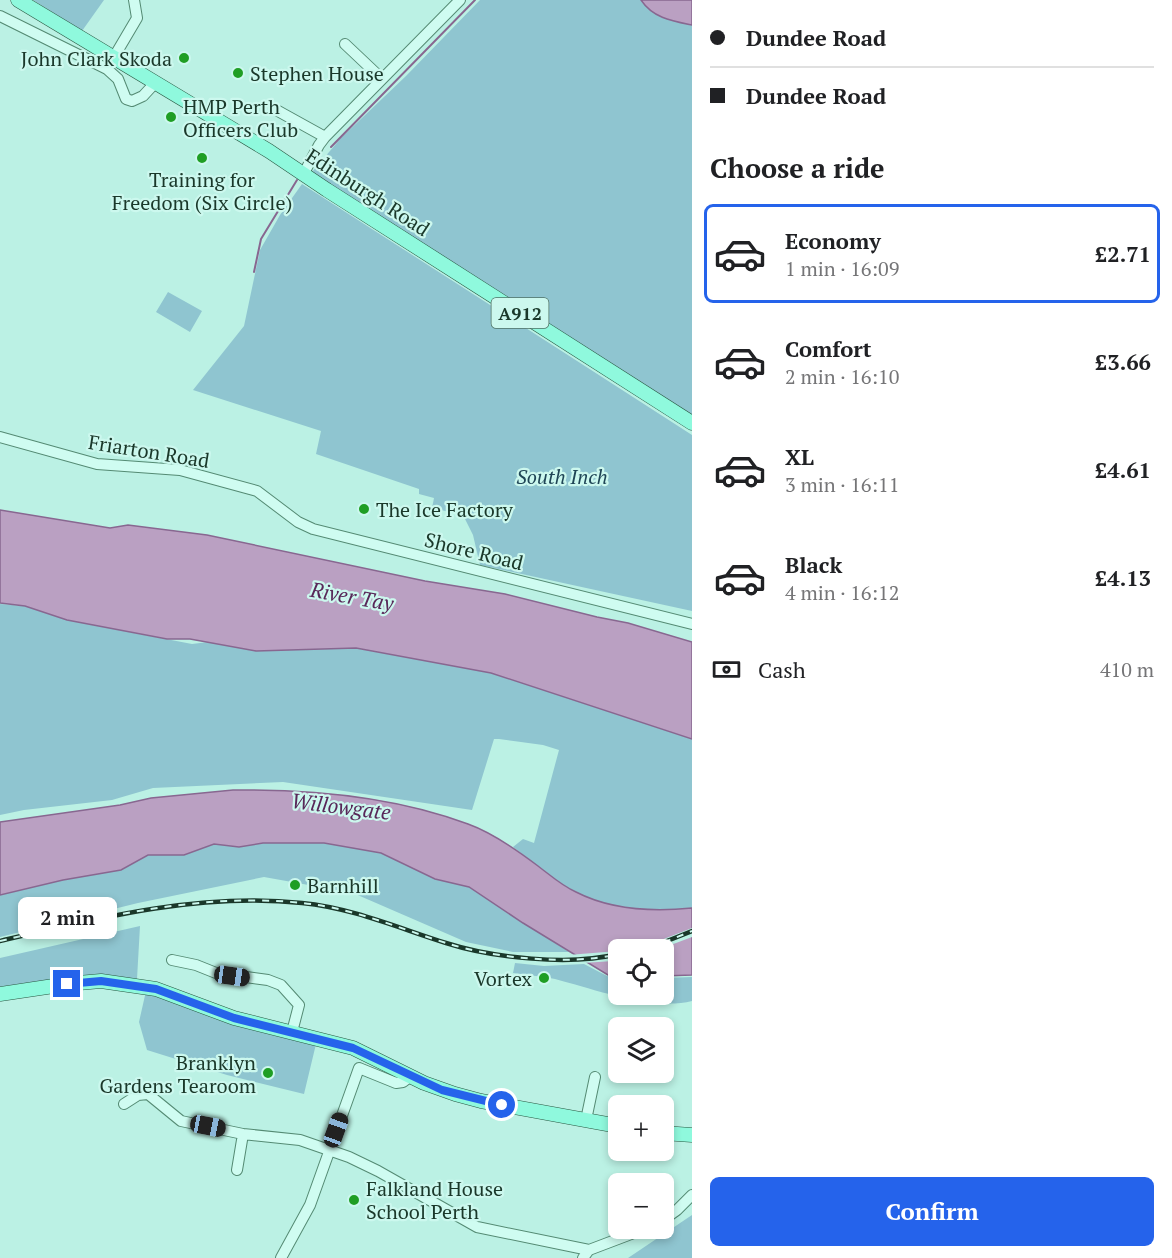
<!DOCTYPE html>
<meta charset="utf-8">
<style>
body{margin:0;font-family:"PT Serif",serif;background:#f6f6f6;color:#202124;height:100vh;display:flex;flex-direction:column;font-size:22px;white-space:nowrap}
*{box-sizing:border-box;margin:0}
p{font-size:20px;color:#757577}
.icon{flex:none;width:33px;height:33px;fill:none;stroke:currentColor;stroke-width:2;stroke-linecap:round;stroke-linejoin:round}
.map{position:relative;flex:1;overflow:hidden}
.details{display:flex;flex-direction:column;background:#fff;width:480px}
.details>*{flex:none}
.guide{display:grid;align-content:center;height:132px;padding:0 18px;background:#fff}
.buttons{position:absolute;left:608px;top:939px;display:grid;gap:12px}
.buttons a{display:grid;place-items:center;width:66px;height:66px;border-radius:9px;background:#fff;box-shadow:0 3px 9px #0003;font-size:30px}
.end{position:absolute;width:27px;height:27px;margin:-14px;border:8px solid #2563eb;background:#fff;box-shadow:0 0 0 3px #fff}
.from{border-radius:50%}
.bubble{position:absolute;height:42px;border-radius:9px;background:#fff;box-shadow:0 3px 9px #0003;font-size:20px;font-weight:800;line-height:42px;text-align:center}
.car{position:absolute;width:18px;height:36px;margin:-18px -9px;border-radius:8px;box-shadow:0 0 4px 2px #0007;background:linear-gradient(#222 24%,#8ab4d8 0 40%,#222 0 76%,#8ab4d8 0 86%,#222 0)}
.guide b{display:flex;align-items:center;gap:21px;height:57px;font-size:22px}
.guide b+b{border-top:2px solid #e0e0e0}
.guide i{width:15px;height:15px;background:#202124}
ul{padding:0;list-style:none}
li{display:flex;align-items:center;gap:18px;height:99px;margin:0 12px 9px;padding:0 6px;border:3px solid transparent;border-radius:9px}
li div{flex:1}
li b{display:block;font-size:22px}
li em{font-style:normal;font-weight:800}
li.current{border-color:#2563eb}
li>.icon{width:54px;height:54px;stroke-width:1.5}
h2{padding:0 18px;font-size:27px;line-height:72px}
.pay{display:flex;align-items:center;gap:15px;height:66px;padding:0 18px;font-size:22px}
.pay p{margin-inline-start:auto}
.cta{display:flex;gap:12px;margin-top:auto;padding:12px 18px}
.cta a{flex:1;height:69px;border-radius:9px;background:#2563eb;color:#fff;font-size:24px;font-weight:800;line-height:69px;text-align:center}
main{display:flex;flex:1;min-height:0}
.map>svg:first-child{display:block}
</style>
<main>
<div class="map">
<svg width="692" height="1258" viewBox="0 0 692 1258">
<rect width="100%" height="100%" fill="#bbf1e4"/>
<path fill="#8fc5d0" d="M33,0H104L82,31Z
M480,0H692V423L312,172L341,138L406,76Z
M302,184L692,435V611L480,565L473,535L463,515L432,508L434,498L419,494V489L316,454L321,431L193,390L244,326L260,250L280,215Z
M168,292L202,311L190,332L156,312Z
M0,604L25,606L67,620L192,644L208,642L256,651L356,648L491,673L692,739V908C654,912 608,911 574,891C552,879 533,862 513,847L523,839L534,843L559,750L543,745L499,739H494L472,810L283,782L153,788L112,800L24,810L0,815Z
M263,843H324L381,853L435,879L469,887L569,952H513L466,942L353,893L264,877L138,903L0,937V895L63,880L121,870L148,855H184L214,844L239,847Z
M140,926L137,979L76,976L0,987V958Z
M515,963L544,966L584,964L607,976L618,979V994H663V978L692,977V1001C652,1011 594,989 555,979C541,976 527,975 513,973Z
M146,991L234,1025L316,1044L304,1094L227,1075L147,1050L139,1022Z
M692,1215V1258H628Z"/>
<path fill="#baa0c2" stroke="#886790" stroke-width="1.5" d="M641,0H692V25C672,21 653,18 641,0Z
M0,510L110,528L128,525L207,535L425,581L505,594L597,617L628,623L692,642V739L491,673L356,648L256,651L190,639H167L67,620L25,606L0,603Z
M233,790C312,789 393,796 468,824C493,833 517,850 538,866C550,875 562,886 576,892C611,910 653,912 692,908V975L663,976V950H618V977L608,975L523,923L469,887L435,879L381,853L324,843H263L239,847L214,844L184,855H148L121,870L63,880L0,895V822L120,805L151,798Z"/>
<path fill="#bbf1e4" d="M692,928V937L660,949H623L656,942Z
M618,951V960L613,961L583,963L568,955Z"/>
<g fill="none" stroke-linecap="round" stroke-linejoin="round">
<path stroke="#886790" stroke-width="2" d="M331,147L475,0
M254,272L261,239L297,180"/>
<defs>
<path id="minor" d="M0,16L107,69L118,79L126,99L132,101L143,96L155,83
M345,44L382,79
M114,57L137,18L134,0
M278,111L325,137
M304,173L319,145L325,137L460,0
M0,437L97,464L180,470L257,491L298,522L313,529L692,624
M172,960L196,965L216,973L268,980L281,985L299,1005L292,1032
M124,1104L138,1095L148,1094L181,1121L243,1134L300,1140L349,1157L378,1171L477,1227L589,1250
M586,1120L595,1077
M237,1170L243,1134
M663,1220L677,1210L692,1195
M281,1258L310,1205L359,1068L396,1083L403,1082L411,1076
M583,1258L589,1250L647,1228"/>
<path id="major" d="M18,0L269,151L327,190L692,423
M0,994L67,984L101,981L156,989L234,1018L353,1048L424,1083L455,1094L481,1101L618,1126
M663,1133L692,1135"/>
</defs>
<use href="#minor" stroke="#548a73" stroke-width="12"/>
<use href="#major" stroke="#295741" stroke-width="15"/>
<use href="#minor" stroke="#cffcf1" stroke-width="10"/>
<use href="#major" stroke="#8ff9dd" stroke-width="14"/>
<defs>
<path id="rail" d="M0,941C97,918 201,892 302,903C353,908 398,928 446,943C493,958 570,966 618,954
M637,950L657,945L692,931"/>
</defs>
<use href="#rail" stroke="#1a382a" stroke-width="4.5"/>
<use href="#rail" stroke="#ccf8ee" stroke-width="2" stroke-dasharray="7" stroke-linecap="butt"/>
</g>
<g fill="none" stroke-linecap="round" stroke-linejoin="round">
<path stroke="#2563eb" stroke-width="8" d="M67,984L101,981L156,989L234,1018L353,1048L442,1090L502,1105"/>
</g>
<g fill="#1f9e24" stroke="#ccf8ee" stroke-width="2">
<circle cx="184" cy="58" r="6"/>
<circle cx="238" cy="73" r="6"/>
<circle cx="171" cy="117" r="6"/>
<circle cx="202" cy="158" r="6"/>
<circle cx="364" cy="509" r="6"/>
<circle cx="295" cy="885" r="6"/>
<circle cx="544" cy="978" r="6"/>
<circle cx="268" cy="1073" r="6"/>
<circle cx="354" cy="1200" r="6"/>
</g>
<g text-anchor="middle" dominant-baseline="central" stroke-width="4.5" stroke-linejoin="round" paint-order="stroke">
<rect fill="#ccf8ee" stroke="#4f7265" stroke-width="1.5" x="491.5" y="298" width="57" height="30" rx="4.5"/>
<g font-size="18" font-weight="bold" fill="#1a382a">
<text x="520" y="313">A912</text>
</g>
<g font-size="20" fill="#1a382a" stroke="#ccf8ee" text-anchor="start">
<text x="172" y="58" text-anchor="end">John Clark Skoda</text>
<text x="250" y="73">Stephen House</text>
<text x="183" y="106">HMP Perth<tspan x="183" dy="23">Officers Club</tspan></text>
<text x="202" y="179" text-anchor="middle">Training for<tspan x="202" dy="23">Freedom (Six Circle)</tspan></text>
<text x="376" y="509">The Ice Factory</text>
<text x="307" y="885">Barnhill</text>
<text x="532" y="978" text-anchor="end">Vortex</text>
<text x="256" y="1062" text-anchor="end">Branklyn<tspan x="256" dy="23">Gardens Tearoom</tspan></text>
<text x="366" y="1188">Falkland House<tspan x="366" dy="23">School Perth</tspan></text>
</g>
<g font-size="20" fill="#1a382a" stroke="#ccf8ee">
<text transform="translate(368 192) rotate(33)">Edinburgh Road</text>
<text transform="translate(149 451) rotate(9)">Friarton Road</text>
<text transform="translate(474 551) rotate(14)">Shore Road</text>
</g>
<g font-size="20" font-style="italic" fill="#1f4556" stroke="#ccf8ee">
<text x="562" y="476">South Inch</text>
</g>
<g font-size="21" font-style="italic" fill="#582859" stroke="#ccf8ee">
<text transform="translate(352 596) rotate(10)">River Tay</text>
<text transform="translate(341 806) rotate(7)">Willowgate</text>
</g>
</g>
</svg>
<div class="buttons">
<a><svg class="icon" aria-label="locate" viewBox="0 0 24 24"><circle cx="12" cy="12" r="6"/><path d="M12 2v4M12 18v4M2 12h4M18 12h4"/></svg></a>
<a><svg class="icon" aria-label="layers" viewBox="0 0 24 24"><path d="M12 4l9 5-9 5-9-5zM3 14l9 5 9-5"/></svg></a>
<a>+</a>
<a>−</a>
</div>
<i class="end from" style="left:502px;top:1105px"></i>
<i class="end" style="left:67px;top:984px"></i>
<div class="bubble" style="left:18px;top:897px;width:99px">2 min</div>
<i class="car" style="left:232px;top:976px;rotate:98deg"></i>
<i class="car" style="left:208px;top:1126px;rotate:101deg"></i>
<i class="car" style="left:336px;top:1130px;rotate:20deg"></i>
</div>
<section class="details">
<div class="guide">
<b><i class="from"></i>Dundee Road</b>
<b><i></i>Dundee Road</b>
</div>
<h2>Choose a ride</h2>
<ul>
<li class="current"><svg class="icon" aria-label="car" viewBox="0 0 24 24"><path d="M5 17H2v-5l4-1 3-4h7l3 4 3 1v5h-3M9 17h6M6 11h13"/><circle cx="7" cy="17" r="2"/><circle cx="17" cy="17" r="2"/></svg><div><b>Economy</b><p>1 min · 16:09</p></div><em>£2.71</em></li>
<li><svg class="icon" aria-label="car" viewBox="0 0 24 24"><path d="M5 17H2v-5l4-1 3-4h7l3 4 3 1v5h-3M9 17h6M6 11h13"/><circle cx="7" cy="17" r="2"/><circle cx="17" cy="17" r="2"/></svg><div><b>Comfort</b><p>2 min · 16:10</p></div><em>£3.66</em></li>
<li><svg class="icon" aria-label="car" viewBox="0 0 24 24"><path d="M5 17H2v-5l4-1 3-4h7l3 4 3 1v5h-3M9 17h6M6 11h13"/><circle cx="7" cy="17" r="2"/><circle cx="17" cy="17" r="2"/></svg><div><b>XL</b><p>3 min · 16:11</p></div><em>£4.61</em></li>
<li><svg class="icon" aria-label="car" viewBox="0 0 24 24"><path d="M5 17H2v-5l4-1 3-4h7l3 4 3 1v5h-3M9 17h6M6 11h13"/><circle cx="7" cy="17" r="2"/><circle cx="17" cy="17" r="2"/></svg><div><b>Black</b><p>4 min · 16:12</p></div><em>£4.13</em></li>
</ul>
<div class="pay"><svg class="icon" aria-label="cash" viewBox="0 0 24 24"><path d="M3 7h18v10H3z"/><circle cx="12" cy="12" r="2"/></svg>Cash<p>410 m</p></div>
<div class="cta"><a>Confirm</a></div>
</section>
</main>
